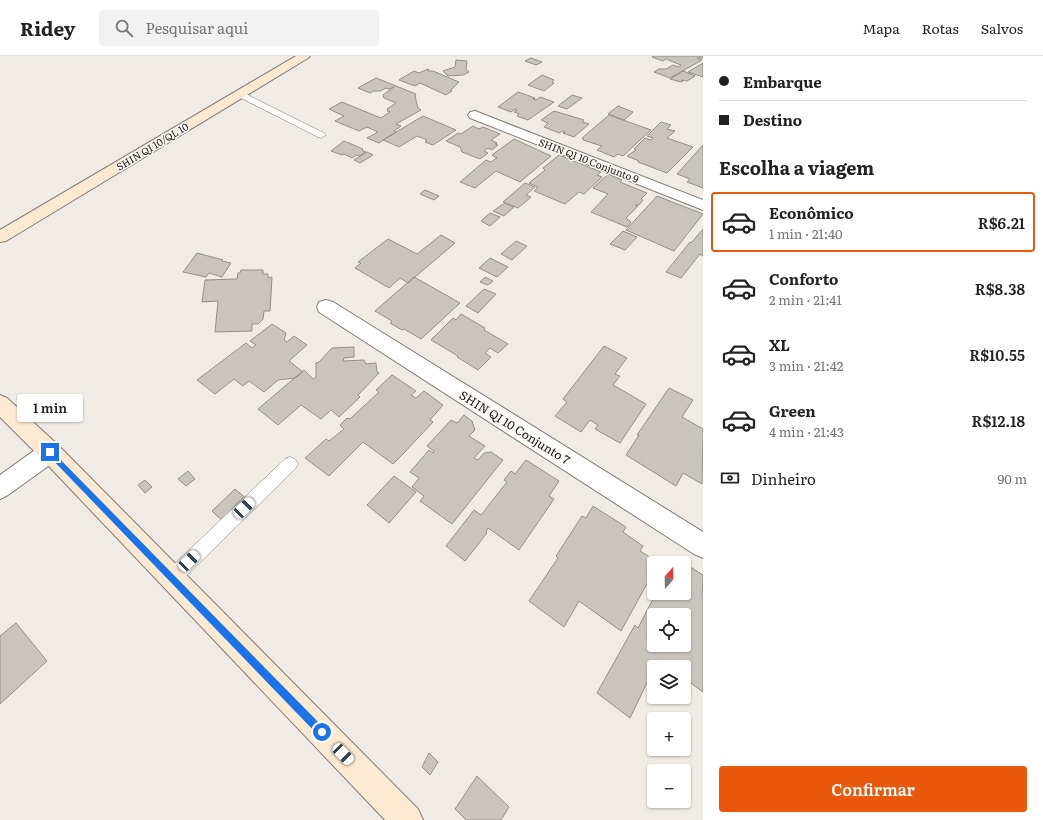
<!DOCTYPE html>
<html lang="pt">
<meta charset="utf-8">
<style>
body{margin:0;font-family:Literata,serif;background:#f2f2f2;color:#222;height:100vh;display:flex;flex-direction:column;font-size:15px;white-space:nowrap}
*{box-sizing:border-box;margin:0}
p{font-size:13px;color:#767676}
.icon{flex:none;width:22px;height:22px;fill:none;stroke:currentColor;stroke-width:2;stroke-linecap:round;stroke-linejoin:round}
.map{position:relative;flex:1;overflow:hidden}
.sheet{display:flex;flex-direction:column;background:#fff;width:340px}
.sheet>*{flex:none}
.banner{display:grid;align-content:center;height:88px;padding:0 16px;background:#fff}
.needle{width:26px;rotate:20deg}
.controls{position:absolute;left:647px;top:500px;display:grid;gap:8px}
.controls a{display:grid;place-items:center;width:44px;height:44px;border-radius:4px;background:#fff;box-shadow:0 1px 3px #0004;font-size:20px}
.end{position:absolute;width:18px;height:18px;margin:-9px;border:5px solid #1a73e8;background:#fff;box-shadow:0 0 0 2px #fff}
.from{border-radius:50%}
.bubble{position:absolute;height:28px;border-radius:4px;background:#fff;box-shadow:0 1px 3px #0004;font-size:13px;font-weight:600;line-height:28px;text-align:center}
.car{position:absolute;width:12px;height:24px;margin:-12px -6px;border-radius:5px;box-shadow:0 0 3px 1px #0007;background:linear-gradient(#fff 24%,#345 0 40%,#fff 0 76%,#345 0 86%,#fff 0)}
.banner b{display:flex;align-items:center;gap:14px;height:38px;font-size:15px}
.banner b+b{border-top:1px solid #e0e0e0}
.banner i{width:10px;height:10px;background:#222}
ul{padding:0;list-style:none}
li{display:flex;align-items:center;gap:12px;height:60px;margin:0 8px 6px;padding:0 8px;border:2px solid transparent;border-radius:4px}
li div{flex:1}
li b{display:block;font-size:15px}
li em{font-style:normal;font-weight:600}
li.selected{border-color:#ea580c}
li>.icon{width:36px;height:36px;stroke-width:1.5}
h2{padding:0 16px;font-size:18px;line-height:48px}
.pay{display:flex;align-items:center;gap:10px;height:44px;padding:0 16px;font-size:15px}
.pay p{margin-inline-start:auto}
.button{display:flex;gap:8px;margin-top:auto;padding:8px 16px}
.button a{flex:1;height:46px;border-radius:4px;background:#ea580c;color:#fff;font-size:16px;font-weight:600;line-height:46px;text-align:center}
header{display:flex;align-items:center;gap:24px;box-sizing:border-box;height:56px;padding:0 20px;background:#fff;border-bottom:1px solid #e0e0e0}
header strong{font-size:19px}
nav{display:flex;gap:22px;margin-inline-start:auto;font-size:14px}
.search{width:280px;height:36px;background:#f2f2f2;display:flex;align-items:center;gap:10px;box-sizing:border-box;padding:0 14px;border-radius:4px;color:#767676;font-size:15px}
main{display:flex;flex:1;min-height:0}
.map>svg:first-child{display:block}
</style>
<header>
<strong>Ridey</strong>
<div class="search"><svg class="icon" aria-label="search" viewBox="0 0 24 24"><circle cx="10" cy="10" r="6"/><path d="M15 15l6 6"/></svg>Pesquisar aqui</div>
<nav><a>Mapa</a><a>Rotas</a><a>Salvos</a></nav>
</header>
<main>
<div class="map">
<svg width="703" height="764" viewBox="0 0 703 764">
<rect width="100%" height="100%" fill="#f1ebe5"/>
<path fill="#cac4bf" stroke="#948f89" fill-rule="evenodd" d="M653,0H703V2H697L702,4L670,22L654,16L659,13H666L673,9L678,11L681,9L666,3L663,5L652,1Z
M531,2L542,6L536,9L525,5Z
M456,4L467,5L466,13L469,16L463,19L448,20L443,15L455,11Z
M703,7V21L688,16Z
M428,13L429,14L428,15H433L459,26L450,35H452L446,39L420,27L415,30L399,24L414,15L419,17Z
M683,15L695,20L687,25L681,24L683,25L681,26L670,23Z
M542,19L554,24L552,26L554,27L544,35L528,29Z
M376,22L416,38L415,40L418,52L421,54L396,68L401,70L394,75L396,76L379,87L367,82L378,76L367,71L359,75L335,65L344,60L329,53L342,46L381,62L390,56L387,55L388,53H387L396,47L384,42L383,39L394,31L388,33L386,32L380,35H373L370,37L358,32Z
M518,36L535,42L533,43L536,44L540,41L554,46L528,64L517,60L519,58L514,56L517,54L515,53L511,56L498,51Z
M572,39L582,42L567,53L558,50Z
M618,50L633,56L624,64L608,58Z
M554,55L584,64L582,66L589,68L574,81L563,77L565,76L562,75L559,77L544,71L548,67L541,64Z
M609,59L651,74L623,100L618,98L614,101L597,94L602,90L583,84L584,83L582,82Z
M423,60L456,74L433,89L425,86L427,84L417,80L399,91L383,84Z
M661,66L671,69L667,73L675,75L667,82L693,91L667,117L638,106L639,105L627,100L636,94L634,93L645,82L651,84L653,82L647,80Z
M473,70L479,73L483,71L500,78L491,84L497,87L495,88L498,89L492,94L488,92L484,95L488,97L480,103L462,96L460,91L446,85L458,77L461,78Z
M514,83L551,100L520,126L496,115L475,132L460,126L486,104L491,106L495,103L497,102L492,99Z
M344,85L363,93L362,94L366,96L359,100L357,99L352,102L344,98L342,99L331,95Z
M703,89V132L687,126L690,123L677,118Z
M367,96L373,99L360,107L354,104Z
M559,99L601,116L597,119L602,121L584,138L579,136L565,148L534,135L538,131L529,127L545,114L543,112Z
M608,118L622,124L620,126L647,137L641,143L643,144L639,149H635L638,150L626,162L631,166L627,171L591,156L608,138L593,132Z
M525,127L535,131L526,139L531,141L518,152L503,146Z
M425,134L439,140L434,144L420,138Z
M657,140L703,158L674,195L626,174Z
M505,147L514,151L504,160L493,155Z
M490,157L500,161L490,170L481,165Z
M703,173V200L700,198L681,222L666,216L690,186L691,187Z
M623,175L637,181L625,194L610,188Z
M441,179L455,187L408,227L400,222L389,232L355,212L361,207L358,206L388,183L417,198Z
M516,185L527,190L512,204L501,198Z
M197,197L223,204L222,205L231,207L222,221L209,217L206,221L183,216Z
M490,202L508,211L497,221L479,212Z
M241,214H263V218H268V222L272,221L270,255H264L263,263L258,268H252V275L215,276L218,245L202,246L205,224L237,223L238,217H240Z
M414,221L460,247L421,283L404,273L402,274L390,267L392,265L375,255Z
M485,221L493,225L488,229L480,226Z
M484,233L496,238L478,257L466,250Z
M461,258L485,272L484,274L508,288L498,297L490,292L485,297L491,301L478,314L457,301L458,300L431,284L453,262L456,264Z
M272,268L286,277L284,284L287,286L294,280L307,289L289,305L303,316L295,322L278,324L264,336L249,325L243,330L234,323L215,338L197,324L246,287L252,292L256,289L250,285Z
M604,290L627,302L615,318L620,320L613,329L646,348L620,387L595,373L598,369L590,364L581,376L555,360L567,346L563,343Z
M354,291V301L344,302L343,305L364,304L366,308L376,307L377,316L379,317L358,339L360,341L339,361L331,354L321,363L301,349L278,369L258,353L304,314L313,323L316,321V307L319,306L332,292Z
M392,319L416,335L411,339L416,342L424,335L443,349L430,364L433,366L403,398L393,408L363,386L329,420L305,402L326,383L329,385L344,373L340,369L347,362L350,363L379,336L376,334Z
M669,332L693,344L682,361L703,373L702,428L683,417L676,430L626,399L639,379H637Z
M464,359L472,365L475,374L469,380L485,390L474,402L478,404L484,397L491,396L503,404L452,468L420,445L424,440L412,431L419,422L410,416L429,394L433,397L434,395L427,390L451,364L457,367Z
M526,404L559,425L549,440L554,443L519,494L488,472L486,476L487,477L465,505L446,490L474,454L481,459L507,426L504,424L511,415L515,418Z
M188,415L195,423L186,430L178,423Z
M394,420L416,436L389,467L367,449Z
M145,424L152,431L145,437L138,429Z
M235,433L254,449L230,472L212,455Z
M593,450L626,471L623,476L643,490L640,495L659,507H654V515L621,575L579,545L564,571L529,545L558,502L556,500L582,460L586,462Z
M684,507L703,519L702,541L703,542V636L684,622V611H668L658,604L630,662L597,637L635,569L638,572L656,537H684ZM654,559H684V589H654Z
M16,567L47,605L0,648V580Z
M429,697L438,706L430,719L422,711Z
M477,720L509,751L501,764H466L455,753Z"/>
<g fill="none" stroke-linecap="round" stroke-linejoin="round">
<defs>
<path id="lane" d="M240,35L324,77L326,79L321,82L318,81L237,40L236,38Z
M290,401L295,403L298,408L295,413L178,528L172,531L166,528L163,522L166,516L285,403Z"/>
<path id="street" d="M475,55L703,144V154L470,62L468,59L470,56Z
M326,244L333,246L703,476V502L694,498L319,256L317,251L319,246Z
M50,386L58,389L61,396L58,403L8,439L0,443V419L42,389Z"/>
<path id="secondary" d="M296,0H310L308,2L6,185L0,186V174Z
M0,339L7,342L58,389L418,753L423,764H385L42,403L0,361Z"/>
</defs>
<use href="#lane" stroke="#817c77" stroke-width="1"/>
<use href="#street" stroke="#817c77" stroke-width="2"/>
<use href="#secondary" stroke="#817c77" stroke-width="2"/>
<use href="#lane" fill="#fff" fill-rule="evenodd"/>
<use href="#street" fill="#fff" fill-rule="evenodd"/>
<use href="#secondary" fill="#fce9d2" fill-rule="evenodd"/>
</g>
<path fill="#1a73e8" d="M50,393L325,673L326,676L325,679L322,680L318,679L47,398V394Z"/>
<g text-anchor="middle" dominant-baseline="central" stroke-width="3" stroke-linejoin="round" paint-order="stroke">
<g font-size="10" fill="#1b1917" stroke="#fef9f3">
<text transform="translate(152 90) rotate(-31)">SHIN QI 10/QL 10</text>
<text transform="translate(589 104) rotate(21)">SHIN QI 10 Conjunto 9</text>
</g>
<g font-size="12" fill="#1b1917" stroke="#fef9f3">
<text transform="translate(515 371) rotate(32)">SHIN QI 10 Conjunto 7</text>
</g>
</g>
</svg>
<div class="controls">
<a><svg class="needle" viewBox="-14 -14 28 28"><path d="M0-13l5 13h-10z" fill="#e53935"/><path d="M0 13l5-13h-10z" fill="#767676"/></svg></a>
<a><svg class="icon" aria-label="locate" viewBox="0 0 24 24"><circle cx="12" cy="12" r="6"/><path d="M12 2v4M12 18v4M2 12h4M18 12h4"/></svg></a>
<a><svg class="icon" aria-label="layers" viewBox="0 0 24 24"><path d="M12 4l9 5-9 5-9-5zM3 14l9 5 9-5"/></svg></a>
<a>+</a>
<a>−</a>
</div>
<i class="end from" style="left:322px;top:676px"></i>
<i class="end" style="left:50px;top:396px"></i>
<div class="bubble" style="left:17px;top:338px;width:66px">1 min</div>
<i class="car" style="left:244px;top:452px;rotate:46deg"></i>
<i class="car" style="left:189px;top:505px;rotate:46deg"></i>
<i class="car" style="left:343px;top:698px;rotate:136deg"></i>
</div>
<section class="sheet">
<div class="banner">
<b><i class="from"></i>Embarque</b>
<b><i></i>Destino</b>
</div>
<h2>Escolha a viagem</h2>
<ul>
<li class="selected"><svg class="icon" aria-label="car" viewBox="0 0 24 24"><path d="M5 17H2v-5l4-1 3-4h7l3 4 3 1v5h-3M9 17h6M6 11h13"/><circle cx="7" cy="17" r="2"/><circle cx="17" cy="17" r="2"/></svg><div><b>Econômico</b><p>1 min · 21:40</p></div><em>R$6.21</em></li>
<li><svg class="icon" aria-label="car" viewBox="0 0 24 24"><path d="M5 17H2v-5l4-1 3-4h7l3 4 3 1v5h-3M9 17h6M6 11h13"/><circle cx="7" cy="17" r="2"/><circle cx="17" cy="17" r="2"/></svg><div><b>Conforto</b><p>2 min · 21:41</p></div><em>R$8.38</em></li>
<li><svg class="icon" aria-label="car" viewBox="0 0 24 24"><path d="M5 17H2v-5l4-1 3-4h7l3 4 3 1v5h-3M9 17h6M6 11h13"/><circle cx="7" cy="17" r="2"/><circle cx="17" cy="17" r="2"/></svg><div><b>XL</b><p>3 min · 21:42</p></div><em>R$10.55</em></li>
<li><svg class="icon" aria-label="car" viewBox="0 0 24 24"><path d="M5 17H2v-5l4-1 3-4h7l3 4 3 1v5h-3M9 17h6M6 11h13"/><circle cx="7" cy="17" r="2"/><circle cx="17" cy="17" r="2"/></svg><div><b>Green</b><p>4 min · 21:43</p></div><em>R$12.18</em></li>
</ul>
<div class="pay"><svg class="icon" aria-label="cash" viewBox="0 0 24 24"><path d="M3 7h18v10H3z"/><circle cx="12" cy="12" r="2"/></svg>Dinheiro<p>90 m</p></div>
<div class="button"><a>Confirmar</a></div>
</section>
</main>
